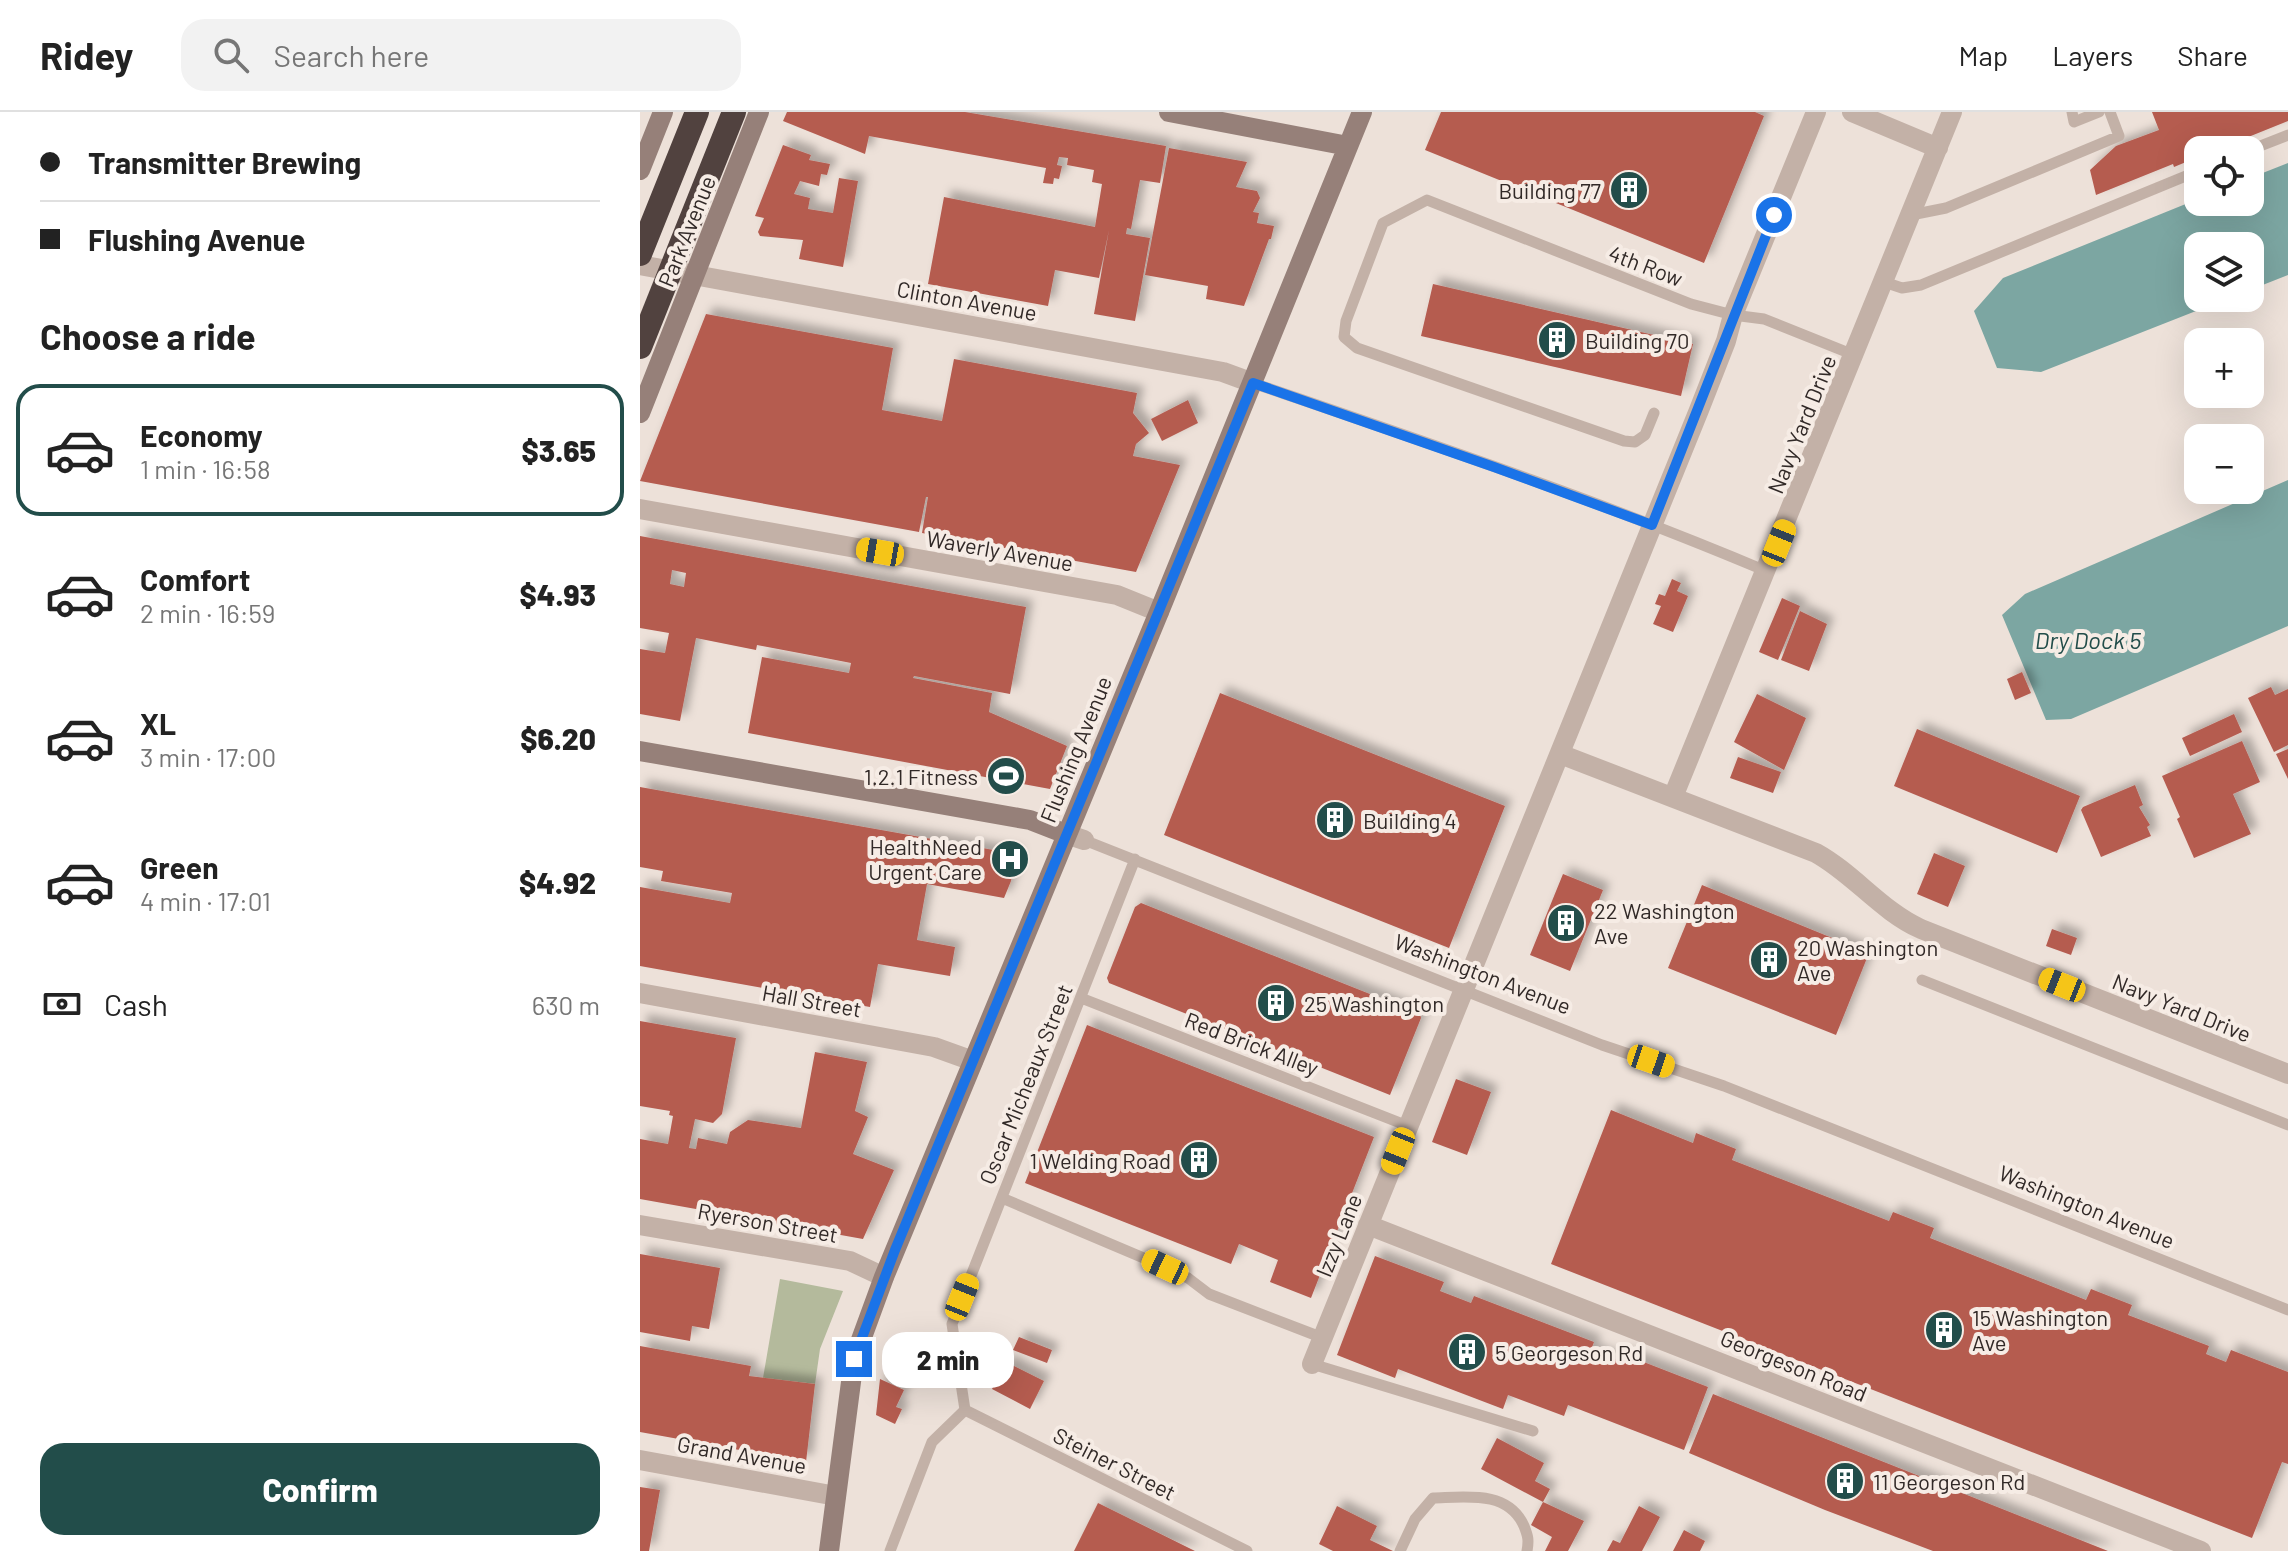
<!DOCTYPE html>
<meta charset="utf-8">
<style>
body{margin:0;font-family:Barlow,sans-serif;background:#f2f2f2;color:#222;height:100vh;display:flex;flex-direction:column;font-size:30px;white-space:nowrap}
*{box-sizing:border-box;margin:0}
p{font-size:26px;color:#767676}
.icon{flex:none;width:44px;height:44px;fill:none;stroke:currentColor;stroke-width:2;stroke-linecap:round;stroke-linejoin:round}
.map{position:relative;flex:1;overflow:hidden}
.sheet{display:flex;flex-direction:column;background:#fff;width:640px}
.sheet>*{flex:none}
.guide{display:grid;align-content:center;height:176px;padding:0 40px;background:#fff}
.fabs{position:absolute;left:1544px;top:24px;display:grid;gap:16px}
.fabs a{display:grid;place-items:center;width:80px;height:80px;border-radius:16px;background:#fff;box-shadow:0 8px 32px #0002;font-size:40px}
.end{position:absolute;width:36px;height:36px;margin:-18px;border:10px solid #1a73e8;background:#fff;box-shadow:0 0 0 4px #fff}
.from{border-radius:50%}
.bubble{position:absolute;height:56px;border-radius:24px;background:#fff;box-shadow:0 8px 32px #0002;font-size:26px;font-weight:800;line-height:56px;text-align:center}
.car{position:absolute;width:24px;height:48px;margin:-24px -12px;border-radius:10px;box-shadow:0 0 6px 2px #0007;background:linear-gradient(#f5c518 24%,#345 0 40%,#f5c518 0 76%,#345 0 86%,#f5c518 0)}
.guide b{display:flex;align-items:center;gap:28px;height:76px;font-size:30px}
.guide b+b{border-top:2px solid #e0e0e0}
.guide i{width:20px;height:20px;background:#222}
ul{padding:0;list-style:none}
li{display:flex;align-items:center;gap:24px;height:132px;margin:0 16px 12px;padding:0 24px;border:4px solid transparent;border-radius:24px}
li div{flex:1}
li b{display:block;font-size:30px}
li em{font-style:normal;font-weight:800}
li.selected{border-color:#224d4a}
li>.icon{width:72px;height:72px;stroke-width:1.5}
h2{padding:0 40px;font-size:36px;line-height:96px}
.pay{display:flex;align-items:center;gap:20px;height:88px;padding:0 40px;font-size:30px}
.pay p{margin-inline-start:auto}
.primary-button{display:flex;gap:16px;margin-top:auto;padding:16px 40px}
.primary-button a{flex:1;height:92px;border-radius:24px;background:#224d4a;color:#fff;font-size:32px;font-weight:800;line-height:92px;text-align:center}
header{display:flex;align-items:center;gap:48px;box-sizing:border-box;height:112px;padding:0 40px;background:#fff;border-bottom:2px solid #e0e0e0}
header strong{font-size:38px}
nav{display:flex;gap:44px;margin-inline-start:auto;font-size:28px}
.search{width:560px;height:72px;background:#f2f2f2;display:flex;align-items:center;gap:20px;box-sizing:border-box;padding:0 28px;border-radius:24px;color:#767676;font-size:30px}
main{display:flex;flex:1;min-height:0}
.map>svg:first-child{display:block}
</style>
<header>
<strong>Ridey</strong>
<div class="search"><svg class="icon" aria-label="search" viewBox="0 0 24 24"><circle cx="10" cy="10" r="6"/><path d="M15 15l6 6"/></svg>Search here</div>
<nav><a>Map</a><a>Layers</a><a>Share</a></nav>
</header>
<main>
<section class="sheet">
<div class="guide">
<b><i class="from"></i>Transmitter Brewing</b>
<b><i></i>Flushing Avenue</b>
</div>
<h2>Choose a ride</h2>
<ul>
<li class="selected"><svg class="icon" aria-label="car" viewBox="0 0 24 24"><path d="M5 17H2v-5l4-1 3-4h7l3 4 3 1v5h-3M9 17h6M6 11h13"/><circle cx="7" cy="17" r="2"/><circle cx="17" cy="17" r="2"/></svg><div><b>Economy</b><p>1 min · 16:58</p></div><em>$3.65</em></li>
<li><svg class="icon" aria-label="car" viewBox="0 0 24 24"><path d="M5 17H2v-5l4-1 3-4h7l3 4 3 1v5h-3M9 17h6M6 11h13"/><circle cx="7" cy="17" r="2"/><circle cx="17" cy="17" r="2"/></svg><div><b>Comfort</b><p>2 min · 16:59</p></div><em>$4.93</em></li>
<li><svg class="icon" aria-label="car" viewBox="0 0 24 24"><path d="M5 17H2v-5l4-1 3-4h7l3 4 3 1v5h-3M9 17h6M6 11h13"/><circle cx="7" cy="17" r="2"/><circle cx="17" cy="17" r="2"/></svg><div><b>XL</b><p>3 min · 17:00</p></div><em>$6.20</em></li>
<li><svg class="icon" aria-label="car" viewBox="0 0 24 24"><path d="M5 17H2v-5l4-1 3-4h7l3 4 3 1v5h-3M9 17h6M6 11h13"/><circle cx="7" cy="17" r="2"/><circle cx="17" cy="17" r="2"/></svg><div><b>Green</b><p>4 min · 17:01</p></div><em>$4.92</em></li>
</ul>
<div class="pay"><svg class="icon" aria-label="cash" viewBox="0 0 24 24"><path d="M3 7h18v10H3z"/><circle cx="12" cy="12" r="2"/></svg>Cash<p>630 m</p></div>
<div class="primary-button"><a>Confirm</a></div>
</section>
<div class="map">
<svg width="1648" height="1439" viewBox="0 0 1648 1439">
<defs>
<filter id="shadow"><feDropShadow dx="7" dy="-7" stdDeviation="4" flood-color="#0004"/></filter>
</defs>
<rect width="100%" height="100%" fill="#ede1d9"/>
<path fill="#b4ba9c" d="M140,1167L203,1179L180,1237L175,1272L123,1266Z"/>
<path fill="#7ca6a2" d="M1648,51V163L1610,178V134H1558V186H1589L1401,260L1357,256L1334,199L1363,166L1558,87V90H1610V66Z
M1648,368V514L1431,607L1406,608L1362,503L1385,482Z"/>
<path fill="#b55b50" fill-rule="evenodd" filter="url(#shadow)" d="M147,0H325L526,34L520,71L500,68L491,117L487,116L486,122L510,126L495,209L454,202L469,118L459,166L415,158L408,194L288,172L304,85L455,115L462,72L452,70L454,58L427,53L428,46L419,45L417,53L422,54L419,67L414,66L413,72L403,71L406,56L229,24L225,42L143,9Z
M801,0H1115L1124,4L1064,151L785,38Z
M1512,0H1648V9L1576,38H1558V45L1534,55L1533,52L1456,83L1450,58L1476,34L1519,18Z
M143,33L171,43L169,48L190,52L187,63L181,62L179,74L160,69L154,82L170,86L168,97L193,101L199,66L218,69L203,155L159,147L163,128L120,124L118,120L124,106L115,104Z
M529,36L607,50L596,75L617,79L620,86L613,100L619,101L617,111L634,114L631,127H629L604,194L566,187L568,174L505,163Z
M793,172L1053,232L1041,284L781,224Z
M66,202L253,236L242,298L302,309L314,247L497,281L493,301L509,321L496,332L493,344L540,353L496,460L282,421L288,385H286L279,420L0,369Z
M548,288L558,311L522,329L511,307Z
M0,424L386,495L370,582L274,564L273,566L352,581L349,600L427,634L410,677L108,621L122,545L209,561L211,551L175,544L117,533L116,538L56,526L40,609L0,602V537L25,541L29,521L0,516ZM32,458L46,461L44,475L30,472Z
M1032,467L1041,471L1037,479L1048,484L1033,520L1013,512L1021,494L1015,492L1019,482L1025,484Z
M1142,486L1160,494L1138,548L1119,540Z
M1160,499L1187,512L1169,559L1141,548Z
M1382,560L1391,581L1375,588L1367,567Z
M1631,575L1635,583L1648,577V633L1634,640L1608,586Z
M580,581L865,694L809,836L524,723Z
M1117,582L1166,606L1144,658L1094,630Z
M1594,602L1602,620L1550,644L1542,626Z
M1277,617L1440,684L1417,741L1254,674Z
M1602,629L1620,670L1593,682L1611,722L1554,746L1537,707L1540,705L1522,664Z
M1648,637V667L1636,642Z
M1098,645L1141,660L1133,681L1090,666Z
M1495,673L1503,693L1499,695L1510,713L1507,715L1511,724L1461,745L1441,698L1443,695Z
M0,675L376,742L371,769L364,786L287,772L277,828L315,835L310,864L238,852L230,895L0,854V775L90,791L92,781L21,769L23,759L0,755Z
M1294,741L1325,754L1308,795L1277,782Z
M923,762L963,778L930,859L890,843Z
M1062,773L1229,841L1196,923L1028,856Z
M501,791L780,902L781,906L750,983L469,871L467,866L495,795Z
M1412,817L1437,826L1431,843L1406,834Z
M0,909L96,926L82,1002L73,1011L55,1007L49,1036L56,1037L58,1026L87,1032L90,1020L108,1008L161,1016L175,940L227,950L215,999L228,1005L213,1042L254,1058L223,1127L0,1087V1027L28,1032L33,1004L29,1003L30,999L0,994Z
M447,913L734,1025L671,1186L630,1170L638,1148L599,1132L591,1152L385,1071Z
M816,967L851,980L827,1043L792,1030Z
M971,998L1053,1031L1056,1021L1096,1037L1092,1048L1249,1109L1253,1100L1294,1116L1290,1126L1446,1188L1451,1177L1492,1193L1488,1203L1569,1234L1566,1242L1586,1250L1591,1238L1648,1260V1352L1642,1350L1612,1426L911,1152Z
M0,1142L80,1156L69,1217L52,1214L50,1229L0,1220Z
M735,1144L804,1170L800,1179L831,1191L834,1184L954,1230L951,1238L980,1249L983,1242L1068,1275L1044,1338L928,1293L924,1304L868,1283L863,1297L758,1257L755,1266L697,1243Z
M379,1225L412,1238L407,1251L373,1238Z
M0,1234L111,1254L109,1264L175,1272L166,1350L0,1320Z
M366,1250L404,1269L390,1297L352,1277Z
M240,1267L264,1278L256,1295L262,1297L255,1312L236,1303Z
M1073,1282L1468,1439H1293L1185,1398L1049,1341Z
M857,1326L904,1351L895,1369L910,1377L903,1390L841,1357Z
M0,1375L20,1378L9,1439H0Z
M903,1390L944,1409L928,1439H905L912,1425L891,1413Z
M458,1391L555,1439H434Z
M697,1394L737,1414L730,1428L753,1439H693L679,1432Z
M999,1394L1020,1405L1002,1439H967L973,1428L980,1431Z
M1044,1418L1065,1429L1060,1439H1033Z"/>
<g fill="none" stroke-linecap="round" stroke-linejoin="round">
<path stroke="#c3b1a7" stroke-width="11" d="M1432,0L1434,10L1459,0
M1610,38L1648,23
M1271,103L1306,96L1479,24L1470,0
M1244,170L1262,176L1281,173L1558,59
M613,271C785,330 958,388 1126,459
M1014,301L1005,323L995,330L984,329L717,236L704,225L706,209L743,111L787,88L1051,192L1093,203L1124,207L1214,243
M444,728L962,933L1084,974L1648,1198
M1282,868L1648,1013
M441,886L768,1014
M362,1086L525,1155L548,1166L569,1182L683,1226
M672,1252L893,1319
M325,1298L312,1212L495,747
M325,1298L607,1439
M250,1439L292,1330L325,1298
M760,1439L775,1407L793,1386C826,1385 868,1378 884,1414C888,1424 889,1428 887,1439"/>
<path stroke="#c3b1a7" stroke-width="20" d="M1212,0L1298,36
M0,153L583,260L613,271
M0,397L477,483L519,500
M920,642L1176,741C1214,762 1241,799 1281,817L1648,962
M1033,685L1312,0
M426,722L444,728
M0,881L294,935L333,949
M0,1113L210,1149L244,1165
M728,1113L1561,1439
M672,1252L1059,298L1086,229L1093,203L1176,0
M0,1348L196,1384"/>
<path stroke="#968079" stroke-width="20" d="M529,0L708,34
M0,58L23,0
M0,301L119,0
M0,639L390,708L426,722
M189,1439L214,1247L244,1165L519,500L722,0"/>
<path stroke="#51423f" stroke-width="24" d="M0,142L57,0"/>
<path stroke="#51423f" stroke-width="24" d="M0,235L94,0"/>
</g>
<g fill="none" stroke-linecap="round" stroke-linejoin="round">
<path stroke="#1a73e8" stroke-width="10" d="M214,1247L255,1138L613,271L854,355L1012,413L1134,103"/>
</g>
<defs>
<symbol id="building-disc" viewBox="-11 -11 22 22"><circle r="9.5" fill="#224d4a" stroke="#f6ece5"/><path d="M-4-6H4V6H1V3H-1V6H-4ZM-2.5-4.3h1.7v1.8h-1.7ZM.8-4.3h1.7v1.8H.8ZM-2.5-1h1.7V.8h-1.7ZM.8-1h1.7V.8H.8Z" fill="#fff"/></symbol>
<symbol id="stadium-disc" viewBox="-11 -11 22 22"><circle r="9.5" fill="#224d4a" stroke="#f6ece5"/><path d="M0-5a6.5 5 0 1 0 0 10a6.5 5 0 1 0 0-10ZM-3.5-1.8h7v3.6h-7Z" fill="#fff"/></symbol>
<symbol id="hospital-disc" viewBox="-11 -11 22 22"><circle r="9.5" fill="#224d4a" stroke="#f6ece5"/><path d="M-5-5h3v3.5h4V-5h3V5h-3V1.5h-4V5h-3Z" fill="#fff"/></symbol>
</defs>
<g fill-rule="evenodd">
<use href="#building-disc" x="967" y="56" width="44" height="44"/>
<use href="#building-disc" x="895" y="206" width="44" height="44"/>
<use href="#stadium-disc" x="344" y="642" width="44" height="44"/>
<use href="#building-disc" x="673" y="686" width="44" height="44"/>
<use href="#hospital-disc" x="348" y="725" width="44" height="44"/>
<use href="#building-disc" x="904" y="789" width="44" height="44"/>
<use href="#building-disc" x="1107" y="826" width="44" height="44"/>
<use href="#building-disc" x="614" y="869" width="44" height="44"/>
<use href="#building-disc" x="537" y="1026" width="44" height="44"/>
<use href="#building-disc" x="1282" y="1196" width="44" height="44"/>
<use href="#building-disc" x="805" y="1218" width="44" height="44"/>
<use href="#building-disc" x="1183" y="1347" width="44" height="44"/>
</g>
<g text-anchor="middle" dominant-baseline="central" stroke-width="8" stroke-linejoin="round" paint-order="stroke">
<g font-size="22" fill="#312927" stroke="#f6ece5" text-anchor="start">
<text x="961" y="78" text-anchor="end">Building 77</text>
<text x="945" y="228">Building 70</text>
<text x="338" y="664" text-anchor="end">1.2.1 Fitness</text>
<text x="723" y="708">Building 4</text>
<text x="342" y="734" text-anchor="end">HealthNeed<tspan x="342" dy="25">Urgent Care</tspan></text>
<text x="954" y="798">22 Washington<tspan x="954" dy="25">Ave</tspan></text>
<text x="1157" y="835">20 Washington<tspan x="1157" dy="25">Ave</tspan></text>
<text x="664" y="891">25 Washington</text>
<text x="531" y="1048" text-anchor="end">1 Welding Road</text>
<text x="1332" y="1205">15 Washington<tspan x="1332" dy="25">Ave</tspan></text>
<text x="855" y="1240">5 Georgeson Rd</text>
<text x="1233" y="1369">11 Georgeson Rd</text>
</g>
<g font-size="22" fill="#312927" stroke="#f6ece5">
<text transform="translate(46 119) rotate(-68)">Park Avenue</text>
<text transform="translate(1006 153) rotate(21)">4th Row</text>
<text transform="translate(327 188) rotate(10)">Clinton Avenue</text>
<text transform="translate(1161 312) rotate(-68)">Navy Yard Drive</text>
<text transform="translate(360 438) rotate(10)">Waverly Avenue</text>
<text transform="translate(435 637) rotate(-68)">Flushing Avenue</text>
<text transform="translate(843 861) rotate(21)">Washington Avenue</text>
<text transform="translate(172 888) rotate(10)">Hall Street</text>
<text transform="translate(1542 895) rotate(22)">Navy Yard Drive</text>
<text transform="translate(612 931) rotate(21)">Red Brick Alley</text>
<text transform="translate(385 972) rotate(-68)">Oscar Micheaux Street</text>
<text transform="translate(1447 1094) rotate(22)">Washington Avenue</text>
<text transform="translate(128 1110) rotate(10)">Ryerson Street</text>
<text transform="translate(698 1123) rotate(-68)">Izzy Lane</text>
<text transform="translate(1154 1253) rotate(22)">Georgeson Road</text>
<text transform="translate(102 1342) rotate(10)">Grand Avenue</text>
<text transform="translate(475 1351) rotate(27)">Steiner Street</text>
</g>
<g font-size="24" font-style="italic" fill="#224d4a" stroke="#f6ece5">
<text x="1448" y="527">Dry Dock 5</text>
</g>
</g>
</svg>
<div class="fabs">
<a><svg class="icon" aria-label="locate" viewBox="0 0 24 24"><circle cx="12" cy="12" r="6"/><path d="M12 2v4M12 18v4M2 12h4M18 12h4"/></svg></a>
<a><svg class="icon" aria-label="layers" viewBox="0 0 24 24"><path d="M12 4l9 5-9 5-9-5zM3 14l9 5 9-5"/></svg></a>
<a>+</a>
<a>−</a>
</div>
<i class="end from" style="left:1134px;top:103px"></i>
<i class="end" style="left:214px;top:1247px"></i>
<div class="bubble" style="left:242px;top:1220px;width:132px">2 min</div>
<i class="car" style="left:1139px;top:431px;rotate:22deg"></i>
<i class="car" style="left:240px;top:440px;rotate:280deg"></i>
<i class="car" style="left:1422px;top:873px;rotate:292deg"></i>
<i class="car" style="left:1011px;top:949px;rotate:109deg"></i>
<i class="car" style="left:758px;top:1039px;rotate:202deg"></i>
<i class="car" style="left:525px;top:1155px;rotate:295deg"></i>
<i class="car" style="left:322px;top:1185px;rotate:22deg"></i>
</div>
</main>
